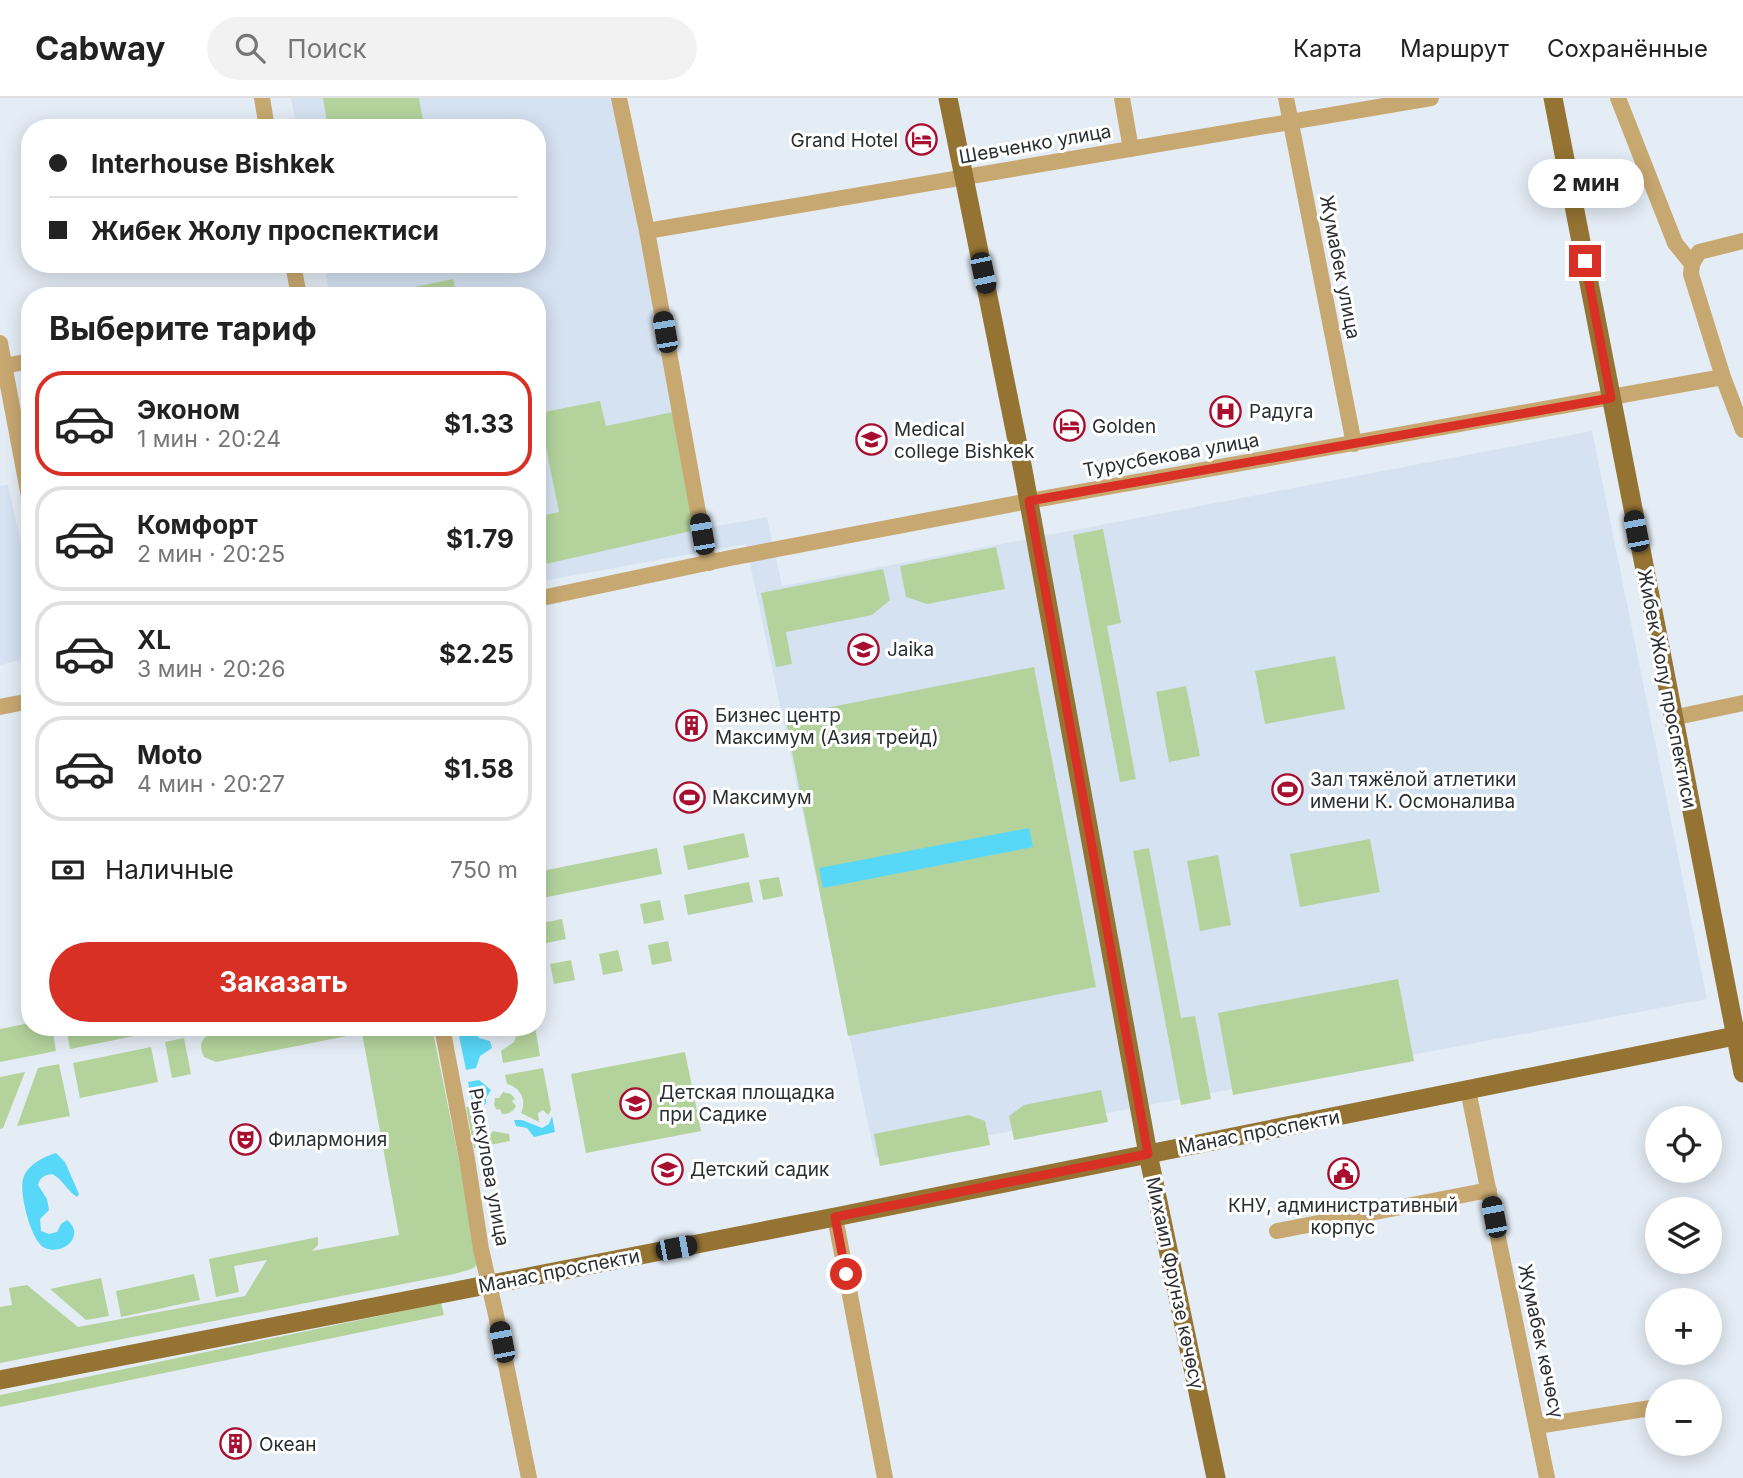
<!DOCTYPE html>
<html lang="ru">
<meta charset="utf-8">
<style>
body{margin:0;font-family:Inter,sans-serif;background:#f2f2f2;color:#222;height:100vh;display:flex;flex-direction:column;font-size:26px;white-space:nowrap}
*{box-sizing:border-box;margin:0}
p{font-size:23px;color:#767676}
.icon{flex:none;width:38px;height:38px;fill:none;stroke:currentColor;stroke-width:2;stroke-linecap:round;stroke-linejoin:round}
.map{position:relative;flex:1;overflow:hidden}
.panel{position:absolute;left:21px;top:189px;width:525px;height:749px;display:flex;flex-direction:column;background:#fff;border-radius:28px;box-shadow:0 4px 18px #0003}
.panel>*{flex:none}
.hud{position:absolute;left:21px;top:21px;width:525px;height:154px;border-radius:28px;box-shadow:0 4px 18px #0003;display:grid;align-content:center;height:154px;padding:0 28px;background:#fff}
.buttons{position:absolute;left:1645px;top:1008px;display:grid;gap:14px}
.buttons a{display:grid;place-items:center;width:77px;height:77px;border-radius:50%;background:#fff;box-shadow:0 4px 18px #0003;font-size:35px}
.end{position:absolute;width:32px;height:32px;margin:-16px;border:9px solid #d93025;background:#fff;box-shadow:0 0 0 4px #fff}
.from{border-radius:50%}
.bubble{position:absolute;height:49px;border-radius:24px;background:#fff;box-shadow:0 4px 18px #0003;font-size:23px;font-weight:700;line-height:49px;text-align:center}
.car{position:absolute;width:21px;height:42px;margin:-21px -10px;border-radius:9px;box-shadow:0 0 5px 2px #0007;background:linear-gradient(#222 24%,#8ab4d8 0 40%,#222 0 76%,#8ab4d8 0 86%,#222 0)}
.hud b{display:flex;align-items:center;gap:24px;height:66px;font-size:26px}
.hud b+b{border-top:2px solid #e0e0e0}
.hud i{width:18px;height:18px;background:#222}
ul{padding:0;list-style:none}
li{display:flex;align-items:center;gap:21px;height:105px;margin:0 14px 10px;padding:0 14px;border:4px solid #e0e0e0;border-radius:28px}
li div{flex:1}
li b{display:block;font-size:26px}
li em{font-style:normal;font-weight:700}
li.active{border-color:#d93025}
li>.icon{width:63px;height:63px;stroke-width:1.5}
h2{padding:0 28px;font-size:32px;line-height:84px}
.pay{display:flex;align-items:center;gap:18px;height:77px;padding:0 28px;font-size:26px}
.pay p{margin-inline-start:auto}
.action{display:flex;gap:14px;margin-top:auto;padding:14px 28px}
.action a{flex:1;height:80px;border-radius:42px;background:#d93025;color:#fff;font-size:28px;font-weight:700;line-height:80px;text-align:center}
header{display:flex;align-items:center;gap:42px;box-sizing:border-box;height:98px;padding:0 35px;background:#fff;border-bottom:2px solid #e0e0e0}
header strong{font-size:33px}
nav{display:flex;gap:38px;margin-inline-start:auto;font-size:24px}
.search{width:490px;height:63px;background:#f2f2f2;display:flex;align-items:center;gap:18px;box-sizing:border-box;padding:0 24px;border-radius:38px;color:#767676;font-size:26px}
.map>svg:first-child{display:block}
</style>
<header>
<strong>Cabway</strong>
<div class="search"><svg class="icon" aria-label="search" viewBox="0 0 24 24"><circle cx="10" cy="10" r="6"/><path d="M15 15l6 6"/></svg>Поиск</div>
<nav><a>Карта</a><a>Маршрут</a><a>Сохранённые</a></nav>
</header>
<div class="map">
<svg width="1743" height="1380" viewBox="0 0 1743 1380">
<rect width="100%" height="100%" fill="#e4ecf5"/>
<path fill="#d5e2f1" d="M291,0H613L700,431L767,419L782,488L1592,333L1707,901L875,1059L746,446L537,484V198H330L324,166H537V30H297Z
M8,387L30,486V560L0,567V388Z"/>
<path fill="#b4d39c" d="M323,0H419L423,23L383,30H328Z
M453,181L457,198H371Z
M600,303L606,328L678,313L700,431L537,468V419L559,414L539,315Z
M1103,431L1121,525L1107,528L1136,681L1120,684L1073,437Z
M996,449L1005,491L927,506L906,499L900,468Z
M883,471L890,502L872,517L786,534L792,566L776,569L761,495Z
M1335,558L1345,611L1265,626L1255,573Z
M1034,569L1096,889L848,938L785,618Z
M1186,588L1200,658L1169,664L1156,594Z
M744,735L749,759L688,772L683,748Z
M1370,741L1380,794L1300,809L1290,756Z
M657,750L662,776L537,801V774Z
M1149,750L1181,920L1195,918L1211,1001L1181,1007L1133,753Z
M1218,757L1231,827L1200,833L1187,763Z
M779,779L783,798L763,802L759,782Z
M749,784L753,804L688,817L684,797Z
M660,802L664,822L644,826L640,806Z
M562,821L566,841L546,845L542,825Z
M668,843L672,863L652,867L648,847Z
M618,852L623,873L603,877L599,856Z
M571,862L575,882L554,886L550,866Z
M1398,881L1414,963L1233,997L1218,915Z
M30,925V929H52L56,953L0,964V931Z
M66,929H148L149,935L70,951Z
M238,929H432L477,1151V1167L472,1171L454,1176L0,1265V1209L12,1207L9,1190L27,1187L78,1229L245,1198L267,1162L234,1168L239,1194L216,1199L209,1161L318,1139V1147L312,1153L399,1137L362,935L216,964L204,959C192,934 221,933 238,929Z
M520,929H535L540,958L503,965L501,953L514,944Z
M184,940L191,976L172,980L165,944Z
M151,949L158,984L80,1000L73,965Z
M685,954L701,1033L586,1055L571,976Z
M59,966L70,1018L17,1028L38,970Z
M543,970L551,1012L548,1017L543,1012L538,1015L539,1024L521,1015C527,1002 521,990 507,986L505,977Z
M25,974L3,1030L0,1031V979Z
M1101,992L1108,1024L1014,1042L1009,1018L1024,1007Z
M503,994L511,996L515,1001L512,1003L516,1008C513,1014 509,1016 502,1016L500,1011L497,1012L494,1007L495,1000H499Z
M473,1008L476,1011L479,1019L476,1024L482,1025L488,1030L487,1035L491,1036L493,1033L509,1036L510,1043L474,1050L466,1009Z
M969,1017L985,1023L990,1047L880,1068L874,1036Z
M194,1176L200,1202L121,1219L116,1193Z
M101,1180L109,1218L86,1222L50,1191Z
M441,1205L444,1217L0,1309V1297Z"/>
<path fill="#58d8f8" d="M1029,730L1033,749L823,790L819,770Z
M472,930L479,940L490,943L492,950L480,958L476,970L466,972L458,933Z
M479,982L491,992L486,1000V1006L479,1008L472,1004L468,984Z
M552,1018L555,1034L534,1039L527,1030L516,1028L514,1022H522L542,1030L549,1026Z
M56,1055L65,1064L79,1096L77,1099C67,1093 63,1081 52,1076C45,1077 40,1079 38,1087L47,1101L49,1112L40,1121L41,1133L49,1136L57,1134L61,1126L67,1122C86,1137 64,1158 45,1150C31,1144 19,1095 23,1081C27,1067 43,1059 56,1055Z"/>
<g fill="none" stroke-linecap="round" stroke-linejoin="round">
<path stroke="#c8a871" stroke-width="16" d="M262,0L267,30
M619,0L647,133L702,436L709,465
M1122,0L1131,51
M1286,0L1354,346
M1618,0L1675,145L1692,166
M647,133L1431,0
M1743,143L1699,154L1692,166L1691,176L1723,279L1743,332
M293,166L299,198
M0,245L30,404
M4,268L30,263
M537,501L730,460L1029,403L1723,279
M0,609L30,603
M1672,620L1743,605
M442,929L467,1061L481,1151L496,1217L529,1380
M1468,992L1547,1380
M835,1119L885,1380
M1277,1133L1489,1092
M1537,1328L1657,1309"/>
<path stroke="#957333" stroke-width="19" d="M948,0L1023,372L1148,1056L1216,1380
M1553,0L1743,975
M0,1282L835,1119L1735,938"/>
</g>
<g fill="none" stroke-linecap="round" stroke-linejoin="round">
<path stroke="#d93025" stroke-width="9" d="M846,1176L835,1119L1148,1056L1029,403L1611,300L1585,163"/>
</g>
<defs>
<symbol id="hotel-ring" viewBox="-11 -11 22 22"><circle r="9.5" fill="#fff" stroke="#a70e2f" stroke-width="1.5"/><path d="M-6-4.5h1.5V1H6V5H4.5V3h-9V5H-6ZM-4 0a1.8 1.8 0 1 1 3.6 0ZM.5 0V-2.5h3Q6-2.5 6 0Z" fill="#a70e2f"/></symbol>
<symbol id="hospital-ring" viewBox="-11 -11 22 22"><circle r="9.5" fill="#fff" stroke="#a70e2f" stroke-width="1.5"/><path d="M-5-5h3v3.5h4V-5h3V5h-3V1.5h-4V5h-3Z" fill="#a70e2f"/></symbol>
<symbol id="university-ring" viewBox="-11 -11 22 22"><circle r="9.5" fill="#fff" stroke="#a70e2f" stroke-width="1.5"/><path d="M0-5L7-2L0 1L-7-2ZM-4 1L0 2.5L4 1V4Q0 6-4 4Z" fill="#a70e2f"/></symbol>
<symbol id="building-ring" viewBox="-11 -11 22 22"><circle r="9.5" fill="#fff" stroke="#a70e2f" stroke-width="1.5"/><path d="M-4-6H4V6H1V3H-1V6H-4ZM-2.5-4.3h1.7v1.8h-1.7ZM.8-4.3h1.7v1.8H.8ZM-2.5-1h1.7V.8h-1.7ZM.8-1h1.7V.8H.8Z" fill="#a70e2f"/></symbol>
<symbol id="stadium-ring" viewBox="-11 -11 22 22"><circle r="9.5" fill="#fff" stroke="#a70e2f" stroke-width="1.5"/><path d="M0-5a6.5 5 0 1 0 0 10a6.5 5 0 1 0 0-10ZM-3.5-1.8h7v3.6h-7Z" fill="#a70e2f"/></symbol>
<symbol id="school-ring" viewBox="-11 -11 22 22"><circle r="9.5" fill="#fff" stroke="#a70e2f" stroke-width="1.5"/><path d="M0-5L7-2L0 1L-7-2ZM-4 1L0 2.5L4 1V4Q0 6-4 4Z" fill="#a70e2f"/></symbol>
<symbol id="theatre-ring" viewBox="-11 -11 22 22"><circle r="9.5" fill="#fff" stroke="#a70e2f" stroke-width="1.5"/><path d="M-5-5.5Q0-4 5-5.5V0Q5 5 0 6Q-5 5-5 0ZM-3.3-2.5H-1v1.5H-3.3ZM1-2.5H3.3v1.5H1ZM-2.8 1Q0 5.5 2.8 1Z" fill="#a70e2f"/></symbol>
<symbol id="civic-ring" viewBox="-11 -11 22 22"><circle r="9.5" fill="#fff" stroke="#a70e2f" stroke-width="1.5"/><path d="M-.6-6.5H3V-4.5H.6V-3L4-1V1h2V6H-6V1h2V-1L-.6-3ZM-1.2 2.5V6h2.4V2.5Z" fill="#a70e2f"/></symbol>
</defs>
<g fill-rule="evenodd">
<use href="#hotel-ring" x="904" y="24" width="35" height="35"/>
<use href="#hospital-ring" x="1208" y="296" width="35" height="35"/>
<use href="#hotel-ring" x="1052" y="310" width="35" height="35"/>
<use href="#university-ring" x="854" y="324" width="35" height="35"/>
<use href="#university-ring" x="846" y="534" width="35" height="35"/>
<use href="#building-ring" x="674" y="610" width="35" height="35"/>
<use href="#stadium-ring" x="1270" y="674" width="35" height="35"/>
<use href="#stadium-ring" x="672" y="682" width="35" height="35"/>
<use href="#school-ring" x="618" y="988" width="35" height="35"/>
<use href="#theatre-ring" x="228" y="1024" width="35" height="35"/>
<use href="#school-ring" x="650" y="1054" width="35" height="35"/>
<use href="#civic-ring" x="1326" y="1058" width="35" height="35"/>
<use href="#building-ring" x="218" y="1328" width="35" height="35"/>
</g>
<g text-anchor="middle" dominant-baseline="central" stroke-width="6" stroke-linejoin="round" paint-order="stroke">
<g font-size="19" fill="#2c2f32" stroke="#fff" text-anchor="start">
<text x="898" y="42" text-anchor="end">Grand Hotel</text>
<text x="1249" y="313">Радуга</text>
<text x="1092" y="328">Golden</text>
<text x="894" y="331">Medical<tspan x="894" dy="22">college Bishkek</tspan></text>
<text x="887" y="551">Jaika</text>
<text x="715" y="617">Бизнес центр<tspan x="715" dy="22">Максимум (Азия трейд)</tspan></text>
<text x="1310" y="681">Зал тяжёлой атлетики<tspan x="1310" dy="22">имени К. Осмоналива</tspan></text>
<text x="712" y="699">Максимум</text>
<text x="659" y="994">Детская площадка<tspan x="659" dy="22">при Садике</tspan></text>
<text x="268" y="1041">Филармония</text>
<text x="690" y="1071">Детский садик</text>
<text x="1343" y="1107" text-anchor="middle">КНУ, административный<tspan x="1343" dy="22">корпус</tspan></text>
<text x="259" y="1346">Океан</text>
</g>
<g font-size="19" fill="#2c2f32" stroke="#fff">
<text transform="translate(1035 46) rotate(-10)">Шевченко улица</text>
<text transform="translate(1340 169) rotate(79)">Жумабек улица</text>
<text transform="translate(1171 357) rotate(-10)">Турусбекова улица</text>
<text transform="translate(1667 591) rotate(79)">Жибек Жолу проспектиси</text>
<text transform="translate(1259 1034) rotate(-11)">Манас проспекти</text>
<text transform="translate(489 1069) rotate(80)">Рыскулова улица</text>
<text transform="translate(559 1173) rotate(-11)">Манас проспекти</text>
<text transform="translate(1175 1185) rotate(78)">Михаил Фрунзе көчөсү</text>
<text transform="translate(1541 1243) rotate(78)">Жумабек көчөсү</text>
</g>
</g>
</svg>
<div class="buttons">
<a><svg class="icon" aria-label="locate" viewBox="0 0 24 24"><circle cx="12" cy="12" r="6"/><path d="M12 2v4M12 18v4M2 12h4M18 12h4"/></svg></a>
<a><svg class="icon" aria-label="layers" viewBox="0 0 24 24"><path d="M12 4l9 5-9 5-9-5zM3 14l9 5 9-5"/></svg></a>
<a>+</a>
<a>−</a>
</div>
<i class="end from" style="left:846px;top:1176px"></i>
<i class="end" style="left:1585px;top:163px"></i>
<div class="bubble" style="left:1528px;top:61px;width:116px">2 мин</div>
<i class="car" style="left:983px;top:175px;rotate:168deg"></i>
<i class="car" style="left:665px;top:234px;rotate:350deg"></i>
<i class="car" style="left:1636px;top:433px;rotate:349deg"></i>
<i class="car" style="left:702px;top:436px;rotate:350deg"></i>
<i class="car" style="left:1494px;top:1119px;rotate:349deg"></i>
<i class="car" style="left:676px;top:1150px;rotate:79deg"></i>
<i class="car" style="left:502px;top:1244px;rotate:349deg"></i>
<div class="hud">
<b><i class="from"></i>Interhouse Bishkek</b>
<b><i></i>Жибек Жолу проспектиси</b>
</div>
<section class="panel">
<h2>Выберите тариф</h2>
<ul>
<li class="active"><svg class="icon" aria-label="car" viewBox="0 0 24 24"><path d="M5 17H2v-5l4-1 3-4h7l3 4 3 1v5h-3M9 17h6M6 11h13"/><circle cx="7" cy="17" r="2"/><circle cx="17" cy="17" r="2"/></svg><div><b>Эконом</b><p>1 мин · 20:24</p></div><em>$1.33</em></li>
<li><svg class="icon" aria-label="car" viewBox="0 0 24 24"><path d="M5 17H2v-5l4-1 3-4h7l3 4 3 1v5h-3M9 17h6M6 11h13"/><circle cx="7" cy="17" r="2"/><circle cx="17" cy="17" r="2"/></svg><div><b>Комфорт</b><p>2 мин · 20:25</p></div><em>$1.79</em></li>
<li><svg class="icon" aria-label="car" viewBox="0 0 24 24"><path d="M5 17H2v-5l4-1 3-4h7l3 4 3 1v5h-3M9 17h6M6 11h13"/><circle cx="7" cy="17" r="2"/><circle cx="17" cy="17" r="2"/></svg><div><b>XL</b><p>3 мин · 20:26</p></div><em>$2.25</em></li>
<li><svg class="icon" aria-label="car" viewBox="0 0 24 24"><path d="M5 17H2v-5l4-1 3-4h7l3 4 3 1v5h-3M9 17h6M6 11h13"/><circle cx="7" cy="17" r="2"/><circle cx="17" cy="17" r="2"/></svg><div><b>Moto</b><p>4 мин · 20:27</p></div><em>$1.58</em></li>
</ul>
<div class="pay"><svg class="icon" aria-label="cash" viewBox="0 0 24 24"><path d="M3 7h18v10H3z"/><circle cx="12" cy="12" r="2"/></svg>Наличные<p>750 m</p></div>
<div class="action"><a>Заказать</a></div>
</section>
</div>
